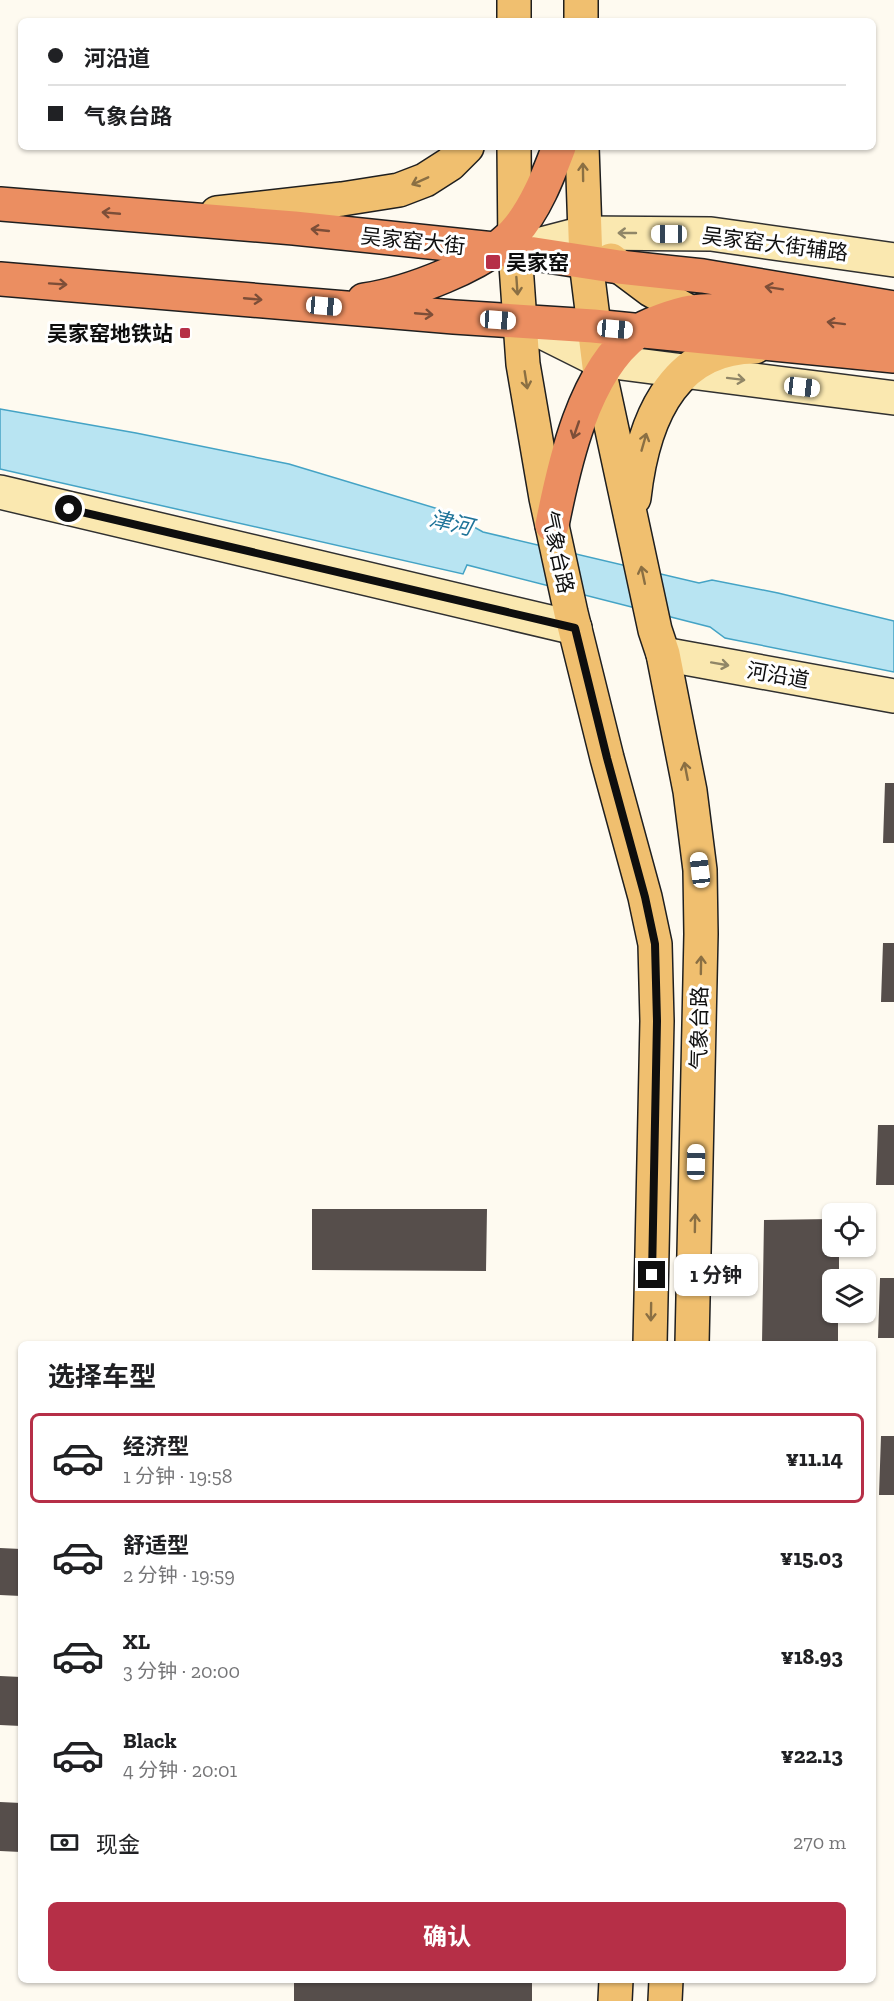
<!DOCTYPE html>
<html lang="zh">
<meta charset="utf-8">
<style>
body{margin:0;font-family:"Zilla Slab","Noto Sans SC",serif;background:#f6f6f6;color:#202124;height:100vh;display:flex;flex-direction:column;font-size:22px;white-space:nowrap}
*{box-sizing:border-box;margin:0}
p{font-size:20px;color:#757577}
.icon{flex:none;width:33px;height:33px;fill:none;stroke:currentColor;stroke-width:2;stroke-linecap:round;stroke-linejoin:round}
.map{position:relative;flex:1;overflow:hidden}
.sheet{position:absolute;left:18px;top:1341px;width:858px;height:642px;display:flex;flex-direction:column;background:#fff;border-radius:9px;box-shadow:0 2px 4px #0004}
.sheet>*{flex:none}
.banner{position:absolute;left:18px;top:18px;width:858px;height:132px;border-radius:9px;box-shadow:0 2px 4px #0004;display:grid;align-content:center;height:132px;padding:0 30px;background:#fff}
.fabs{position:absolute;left:822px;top:1203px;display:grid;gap:12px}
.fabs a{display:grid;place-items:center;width:54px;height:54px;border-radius:9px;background:#fff;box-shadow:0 2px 4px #0004;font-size:30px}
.end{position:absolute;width:27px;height:27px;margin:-14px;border:8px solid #0e0e0e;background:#fff;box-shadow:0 0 0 3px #fff}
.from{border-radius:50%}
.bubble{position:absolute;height:42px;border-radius:9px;background:#fff;box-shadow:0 2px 4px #0004;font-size:20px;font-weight:700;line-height:42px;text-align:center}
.car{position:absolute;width:18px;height:36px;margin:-18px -9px;border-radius:8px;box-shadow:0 0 4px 2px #0007;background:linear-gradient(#fff 24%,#345 0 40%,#fff 0 76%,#345 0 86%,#fff 0)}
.banner b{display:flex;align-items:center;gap:21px;height:57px;font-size:22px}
.banner b+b{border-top:2px solid #e0e0e0}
.banner i{width:15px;height:15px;background:#202124}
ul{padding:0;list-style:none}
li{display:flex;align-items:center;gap:18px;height:90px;margin:0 12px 9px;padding:0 18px;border:3px solid transparent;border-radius:9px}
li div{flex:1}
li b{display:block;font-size:22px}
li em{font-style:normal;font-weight:700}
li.on{border-color:#b62f47}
li>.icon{width:54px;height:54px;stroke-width:1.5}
h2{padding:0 30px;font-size:27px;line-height:72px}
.pay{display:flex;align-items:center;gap:15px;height:66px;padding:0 30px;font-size:22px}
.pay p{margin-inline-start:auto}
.cta{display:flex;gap:12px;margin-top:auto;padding:12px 30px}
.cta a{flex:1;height:69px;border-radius:9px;background:#b62f47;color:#fff;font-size:24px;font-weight:700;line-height:69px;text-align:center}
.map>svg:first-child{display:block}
</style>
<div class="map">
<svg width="894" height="2001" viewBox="0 0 894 2001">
<rect width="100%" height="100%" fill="#fefaf0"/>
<path fill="#b8e4f2" stroke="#44a3c5" stroke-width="1.5" d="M0,409L136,433L289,464L445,511L483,532L699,583L712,580L778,593L894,621V672L725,638L710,627L467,565L463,574L0,469Z"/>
<path fill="#564e4b" d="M885,783H894V843H883Z
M883,943H894V1002H881Z
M878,1125H894V1185H876Z
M312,1209H487L486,1271L312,1270Z
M832,1219V1246H839V1280H832V1312H838V1344H762L764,1220Z
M880,1278H894V1338H878Z
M881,1436H894V1495H879Z
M0,1548L21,1549V1596L0,1595Z
M0,1676L21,1677V1726L0,1725Z
M0,1802L21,1803V1852L0,1851Z
M294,1980H532V2001H294Z"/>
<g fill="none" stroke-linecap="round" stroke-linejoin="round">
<defs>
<path id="secondary" d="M515,251L584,233L711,234L894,260
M520,321L598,360L894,398
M0,492L575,628
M663,654L894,696"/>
<path id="primary" d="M581,0V21
M514,21V0
M514,147L515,251L523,364L546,498L571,613L607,758L645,897L655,944L657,1021L650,1344
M582,147L586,262L600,374L655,630L663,654L690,791L700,870L701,934L692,1344
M217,213L342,199L399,190L425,180L450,164L467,147
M611,260L651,290L709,323
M634,498C642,426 670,347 755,347
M615,2001L616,1980
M665,2001L666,1980"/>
<path id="highway" d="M0,204L294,228L515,251L619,267L703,276L894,308
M0,279L454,317L593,326L894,356
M364,300C407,294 485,265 514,233C535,210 548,176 559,147
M552,525C564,464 584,372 636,333C646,325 678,314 691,312C719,308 749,313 777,316C811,320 844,324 877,328H894"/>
</defs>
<use href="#secondary" stroke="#303030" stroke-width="36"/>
<use href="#primary" stroke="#1f1f1f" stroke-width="36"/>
<use href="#highway" stroke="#1f1f1f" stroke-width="36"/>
<use href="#secondary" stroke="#fae8b0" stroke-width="33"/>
<use href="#primary" stroke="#f0bf6f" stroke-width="33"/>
<use href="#highway" stroke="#eb8e61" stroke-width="33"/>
</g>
<defs><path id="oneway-shaft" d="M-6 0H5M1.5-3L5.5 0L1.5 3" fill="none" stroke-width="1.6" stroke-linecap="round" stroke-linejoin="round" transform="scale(1.5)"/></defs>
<g stroke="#8a6f43">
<use href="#oneway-shaft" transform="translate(583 172) rotate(-91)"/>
<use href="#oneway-shaft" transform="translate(420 181) rotate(156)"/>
<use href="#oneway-shaft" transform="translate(517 286) rotate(86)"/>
<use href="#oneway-shaft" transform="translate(526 380) rotate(81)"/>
<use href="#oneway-shaft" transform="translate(644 442) rotate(-74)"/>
<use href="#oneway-shaft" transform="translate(643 575) rotate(-102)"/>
<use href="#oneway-shaft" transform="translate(686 771) rotate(-101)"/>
<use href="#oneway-shaft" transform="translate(701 965) rotate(-89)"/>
<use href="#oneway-shaft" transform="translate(695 1223) rotate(-89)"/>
<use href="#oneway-shaft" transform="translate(651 1312) rotate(91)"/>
</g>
<g stroke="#7c4e38">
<use href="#oneway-shaft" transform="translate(111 213) rotate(-175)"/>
<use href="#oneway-shaft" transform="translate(320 230) rotate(-174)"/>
<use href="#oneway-shaft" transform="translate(58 284) rotate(4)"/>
<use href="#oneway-shaft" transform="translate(774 288) rotate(-171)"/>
<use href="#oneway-shaft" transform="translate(253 299) rotate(5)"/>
<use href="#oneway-shaft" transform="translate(424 314) rotate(5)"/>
<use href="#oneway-shaft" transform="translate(836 323) rotate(-173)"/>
<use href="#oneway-shaft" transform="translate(576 430) rotate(109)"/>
</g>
<g stroke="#908667">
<use href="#oneway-shaft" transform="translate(627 233) rotate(-180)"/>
<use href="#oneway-shaft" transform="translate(736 379) rotate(7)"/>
<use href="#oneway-shaft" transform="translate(720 664) rotate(10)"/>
</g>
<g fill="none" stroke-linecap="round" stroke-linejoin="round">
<path stroke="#0e0e0e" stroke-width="8" d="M69,509L575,628L607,758L645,897L655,944L657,1021L652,1275"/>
</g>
<g fill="#b62f47" stroke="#fff" stroke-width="2">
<rect x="485" y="254" width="16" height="16" rx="3"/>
<rect x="179" y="327" width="12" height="12" rx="3"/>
</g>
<g text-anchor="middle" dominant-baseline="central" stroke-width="6" stroke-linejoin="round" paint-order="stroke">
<g font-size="21" fill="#0e0e0e" stroke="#fff">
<text transform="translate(413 241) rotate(6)">吴家窑大街</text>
<text transform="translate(775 244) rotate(7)">吴家窑大街辅路</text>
<text transform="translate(558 552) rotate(78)">气象台路</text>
<text transform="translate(778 675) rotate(10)">河沿道</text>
<text transform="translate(699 1028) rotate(-89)">气象台路</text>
</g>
<g font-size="21" font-weight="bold" fill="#0e0e0e" stroke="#fff" text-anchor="start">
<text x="506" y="262">吴家窑</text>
<text x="173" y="333" text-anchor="end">吴家窑地铁站</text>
</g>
<g font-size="22" font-style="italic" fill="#1f7499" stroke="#fff">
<text transform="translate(451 523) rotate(13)">津河</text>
</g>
</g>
</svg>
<div class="fabs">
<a><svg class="icon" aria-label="locate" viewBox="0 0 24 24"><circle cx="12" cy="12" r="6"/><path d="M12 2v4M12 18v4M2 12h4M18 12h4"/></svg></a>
<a><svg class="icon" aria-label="layers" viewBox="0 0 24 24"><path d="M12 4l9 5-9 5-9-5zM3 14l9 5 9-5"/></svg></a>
</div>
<i class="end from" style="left:69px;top:509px"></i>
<i class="end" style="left:652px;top:1275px"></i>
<div class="bubble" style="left:674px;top:1254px;width:84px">1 分钟</div>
<i class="car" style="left:669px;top:234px;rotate:270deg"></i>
<i class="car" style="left:324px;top:306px;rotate:95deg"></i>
<i class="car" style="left:498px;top:320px;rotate:94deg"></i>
<i class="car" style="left:615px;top:329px;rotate:95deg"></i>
<i class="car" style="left:802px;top:387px;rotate:97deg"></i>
<i class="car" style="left:700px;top:870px;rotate:353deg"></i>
<i class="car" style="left:696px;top:1162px;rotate:1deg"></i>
<div class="banner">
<b><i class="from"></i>河沿道</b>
<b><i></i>气象台路</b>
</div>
<section class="sheet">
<h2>选择车型</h2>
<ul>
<li class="on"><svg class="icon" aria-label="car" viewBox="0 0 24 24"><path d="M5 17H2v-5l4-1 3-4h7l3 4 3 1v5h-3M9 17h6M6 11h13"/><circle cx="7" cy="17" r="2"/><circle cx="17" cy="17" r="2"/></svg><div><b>经济型</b><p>1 分钟 · 19:58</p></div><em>¥11.14</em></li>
<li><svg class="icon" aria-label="car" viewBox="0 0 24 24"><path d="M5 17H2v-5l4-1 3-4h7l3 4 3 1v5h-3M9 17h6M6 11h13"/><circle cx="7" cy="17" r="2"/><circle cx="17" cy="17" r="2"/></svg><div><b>舒适型</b><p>2 分钟 · 19:59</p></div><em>¥15.03</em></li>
<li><svg class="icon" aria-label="car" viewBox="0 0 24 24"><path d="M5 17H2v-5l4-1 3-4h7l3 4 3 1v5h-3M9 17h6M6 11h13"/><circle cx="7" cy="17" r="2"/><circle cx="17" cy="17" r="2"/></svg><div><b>XL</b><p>3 分钟 · 20:00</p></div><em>¥18.93</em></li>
<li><svg class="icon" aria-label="car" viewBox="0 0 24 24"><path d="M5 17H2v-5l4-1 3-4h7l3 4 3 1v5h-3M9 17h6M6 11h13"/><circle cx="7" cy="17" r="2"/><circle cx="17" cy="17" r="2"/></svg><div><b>Black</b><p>4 分钟 · 20:01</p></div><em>¥22.13</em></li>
</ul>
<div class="pay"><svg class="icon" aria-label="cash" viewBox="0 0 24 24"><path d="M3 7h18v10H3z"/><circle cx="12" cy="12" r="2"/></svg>现金<p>270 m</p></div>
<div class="cta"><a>确认</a></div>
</section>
</div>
